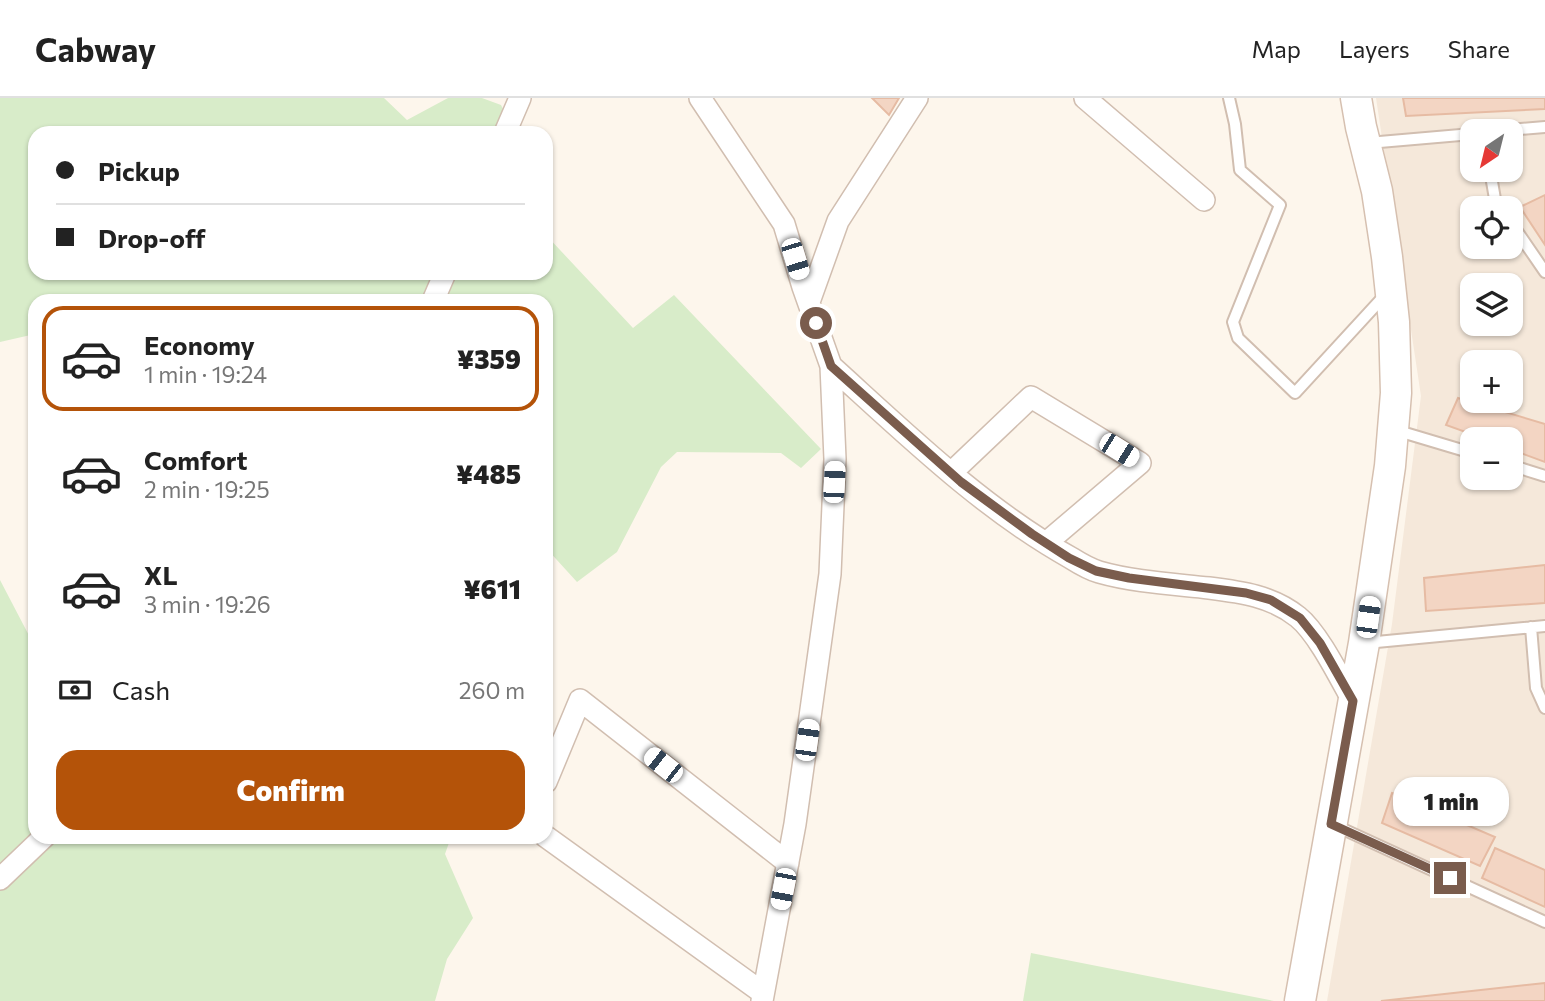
<!DOCTYPE html>
<meta charset="utf-8">
<style>
body{margin:0;font-family:Commissioner,sans-serif;background:#f2f2f2;color:#222;height:100vh;display:flex;flex-direction:column;font-size:26px;white-space:nowrap}
*{box-sizing:border-box;margin:0}
p{font-size:23px;color:#767676}
.icon{flex:none;width:38px;height:38px;fill:none;stroke:currentColor;stroke-width:2;stroke-linecap:round;stroke-linejoin:round}
.map{position:relative;flex:1;overflow:hidden}
.panel{position:absolute;left:28px;top:196px;width:525px;height:550px;display:flex;flex-direction:column;background:#fff;border-radius:21px;box-shadow:0 2px 5px #0004}
.panel>*{flex:none}
.guide{position:absolute;left:28px;top:28px;width:525px;height:154px;border-radius:21px;box-shadow:0 2px 5px #0004;display:grid;align-content:center;height:154px;padding:0 28px;background:#fff}
.needle{width:46px;rotate:215deg}
.tools{position:absolute;left:1460px;top:21px;display:grid;gap:14px}
.tools a{display:grid;place-items:center;width:63px;height:63px;border-radius:14px;background:#fff;box-shadow:0 2px 5px #0004;font-size:35px}
.end{position:absolute;width:32px;height:32px;margin:-16px;border:9px solid #7a5c4d;background:#fff;box-shadow:0 0 0 4px #fff}
.from{border-radius:50%}
.bubble{position:absolute;height:49px;border-radius:21px;background:#fff;box-shadow:0 2px 5px #0004;font-size:23px;font-weight:800;line-height:49px;text-align:center}
.car{position:absolute;width:21px;height:42px;margin:-21px -10px;border-radius:9px;box-shadow:0 0 5px 2px #0007;background:linear-gradient(#fff 24%,#345 0 40%,#fff 0 76%,#345 0 86%,#fff 0)}
.guide b{display:flex;align-items:center;gap:24px;height:66px;font-size:26px}
.guide b+b{border-top:2px solid #e0e0e0}
.guide i{width:18px;height:18px;background:#222}
ul{padding:12px 0 0;list-style:none}
li{display:flex;align-items:center;gap:21px;height:105px;margin:0 14px 10px;padding:0 14px;border:4px solid transparent;border-radius:21px}
li div{flex:1}
li b{display:block;font-size:26px}
li em{font-style:normal;font-weight:800}
li.active{border-color:#b45309}
li>.icon{width:63px;height:63px;stroke-width:1.5}
.pay{display:flex;align-items:center;gap:18px;height:77px;padding:0 28px;font-size:26px}
.pay p{margin-inline-start:auto}
.cta{display:flex;gap:14px;margin-top:auto;padding:14px 28px}
.cta a{flex:1;height:80px;border-radius:21px;background:#b45309;color:#fff;font-size:28px;font-weight:800;line-height:80px;text-align:center}
header{display:flex;align-items:center;gap:42px;box-sizing:border-box;height:98px;padding:0 35px;background:#fff;border-bottom:2px solid #e0e0e0}
header strong{font-size:33px}
nav{display:flex;gap:38px;margin-inline-start:auto;font-size:24px}
.map>svg:first-child{display:block}
</style>
<header>
<strong>Cabway</strong>
<nav><a>Map</a><a>Layers</a><a>Share</a></nav>
</header>
<div class="map">
<svg width="1545" height="903" viewBox="0 0 1545 903">
<rect width="100%" height="100%" fill="#fdf6ec"/>
<path fill="#f5e8da" fill-rule="evenodd" d="M1376,0H1545V903H1327L1392,526L1421,298ZM1472,33H1510V72H1472ZM1472,110H1510V149H1472ZM1472,187H1510V226H1472ZM1472,264H1510V303H1472ZM1472,341H1510V380H1472Z"/>
<path fill="#d8ecc9" d="M0,0H384L407,22L448,0H482L501,7L515,35H35V175H546V137L633,230L674,197L821,351L801,370L781,355L677,354L661,369L617,454L577,484L546,450V203H35V236L0,244Z
M0,482L35,549V738L451,739L445,756L473,820L447,861L435,903H0Z
M1031,855L1274,903H1023Z"/>
<path fill="#f3d5c3" stroke="#e6bba3" stroke-width="2" d="M872,0H899L889,17Z
M1403,0H1545V11L1406,18Z
M1545,97V147L1520,109Z
M1458,300L1545,326V364L1510,351V341H1485L1446,327Z
M1545,467V505L1426,513L1424,480Z
M1392,695L1495,739L1480,768L1382,725Z
M1495,750L1545,772V809L1482,780Z
M1545,885V903H1381Z"/>
<g fill="none" stroke-linecap="round" stroke-linejoin="round">
<defs>
<path id="lane" d="M1229,0L1235,26L1240,72L1280,107L1233,224L1238,240L1295,295L1386,196
M1497,33L1545,29
M1368,45L1472,36
M1490,72L1495,101L1502,110
M1510,123L1545,174
M1395,332L1472,355
M1510,367L1545,378
M1531,529L1536,590L1545,610
M1366,545L1545,528
M1334,727L1545,824"/>
<path id="street" d="M700,0L784,126L803,189L831,268L835,361L830,476L795,726L762,903
M1085,0L1204,102
M505,35L520,0
M433,203L445,175
M809,204L838,123L917,0
M831,268C905,335 983,411 1071,460C1079,465 1089,471 1099,474C1134,484 1173,486 1209,490C1241,494 1272,498 1298,519C1318,535 1340,580 1353,603
M951,375L1031,299L1140,365L1046,445
M546,684L580,602L788,765
M545,738L763,895
M0,781L45,738"/>
<path id="secondary" d="M1300,903L1364,545L1390,368L1396,295L1394,224L1387,159L1377,93L1361,29L1356,0"/>
</defs>
<use href="#lane" stroke="#d1beb0" stroke-width="14"/>
<use href="#street" stroke="#d1beb0" stroke-width="24"/>
<use href="#secondary" stroke="#d6c0b0" stroke-width="33"/>
<use href="#lane" stroke="#fff" stroke-width="10"/>
<use href="#street" stroke="#fff" stroke-width="21"/>
<use href="#secondary" stroke="#fff" stroke-width="30"/>
</g>
<g fill="none" stroke-linecap="round" stroke-linejoin="round">
<path stroke="#7a5c4d" stroke-width="9" d="M816,225L831,268L961,384L1032,436L1069,460L1096,473L1129,480L1246,495L1271,502L1300,520L1320,545L1353,603L1331,726L1450,780"/>
</g>
</svg>
<div class="tools">
<a><svg class="needle" viewBox="-14 -14 28 28"><path d="M0-13l5 13h-10z" fill="#e53935"/><path d="M0 13l5-13h-10z" fill="#767676"/></svg></a>
<a><svg class="icon" aria-label="locate" viewBox="0 0 24 24"><circle cx="12" cy="12" r="6"/><path d="M12 2v4M12 18v4M2 12h4M18 12h4"/></svg></a>
<a><svg class="icon" aria-label="layers" viewBox="0 0 24 24"><path d="M12 4l9 5-9 5-9-5zM3 14l9 5 9-5"/></svg></a>
<a>+</a>
<a>−</a>
</div>
<i class="end from" style="left:816px;top:225px"></i>
<i class="end" style="left:1450px;top:780px"></i>
<div class="bubble" style="left:1393px;top:679px;width:116px">1 min</div>
<i class="car" style="left:795px;top:161px;rotate:163deg"></i>
<i class="car" style="left:1119px;top:352px;rotate:122deg"></i>
<i class="car" style="left:834px;top:384px;rotate:3deg"></i>
<i class="car" style="left:1368px;top:519px;rotate:8deg"></i>
<i class="car" style="left:807px;top:642px;rotate:8deg"></i>
<i class="car" style="left:663px;top:667px;rotate:308deg"></i>
<i class="car" style="left:783px;top:791px;rotate:191deg"></i>
<div class="guide">
<b><i class="from"></i>Pickup</b>
<b><i></i>Drop-off</b>
</div>
<section class="panel">
<ul>
<li class="active"><svg class="icon" aria-label="car" viewBox="0 0 24 24"><path d="M5 17H2v-5l4-1 3-4h7l3 4 3 1v5h-3M9 17h6M6 11h13"/><circle cx="7" cy="17" r="2"/><circle cx="17" cy="17" r="2"/></svg><div><b>Economy</b><p>1 min · 19:24</p></div><em>¥359</em></li>
<li><svg class="icon" aria-label="car" viewBox="0 0 24 24"><path d="M5 17H2v-5l4-1 3-4h7l3 4 3 1v5h-3M9 17h6M6 11h13"/><circle cx="7" cy="17" r="2"/><circle cx="17" cy="17" r="2"/></svg><div><b>Comfort</b><p>2 min · 19:25</p></div><em>¥485</em></li>
<li><svg class="icon" aria-label="car" viewBox="0 0 24 24"><path d="M5 17H2v-5l4-1 3-4h7l3 4 3 1v5h-3M9 17h6M6 11h13"/><circle cx="7" cy="17" r="2"/><circle cx="17" cy="17" r="2"/></svg><div><b>XL</b><p>3 min · 19:26</p></div><em>¥611</em></li>
</ul>
<div class="pay"><svg class="icon" aria-label="cash" viewBox="0 0 24 24"><path d="M3 7h18v10H3z"/><circle cx="12" cy="12" r="2"/></svg>Cash<p>260 m</p></div>
<div class="cta"><a>Confirm</a></div>
</section>
</div>
